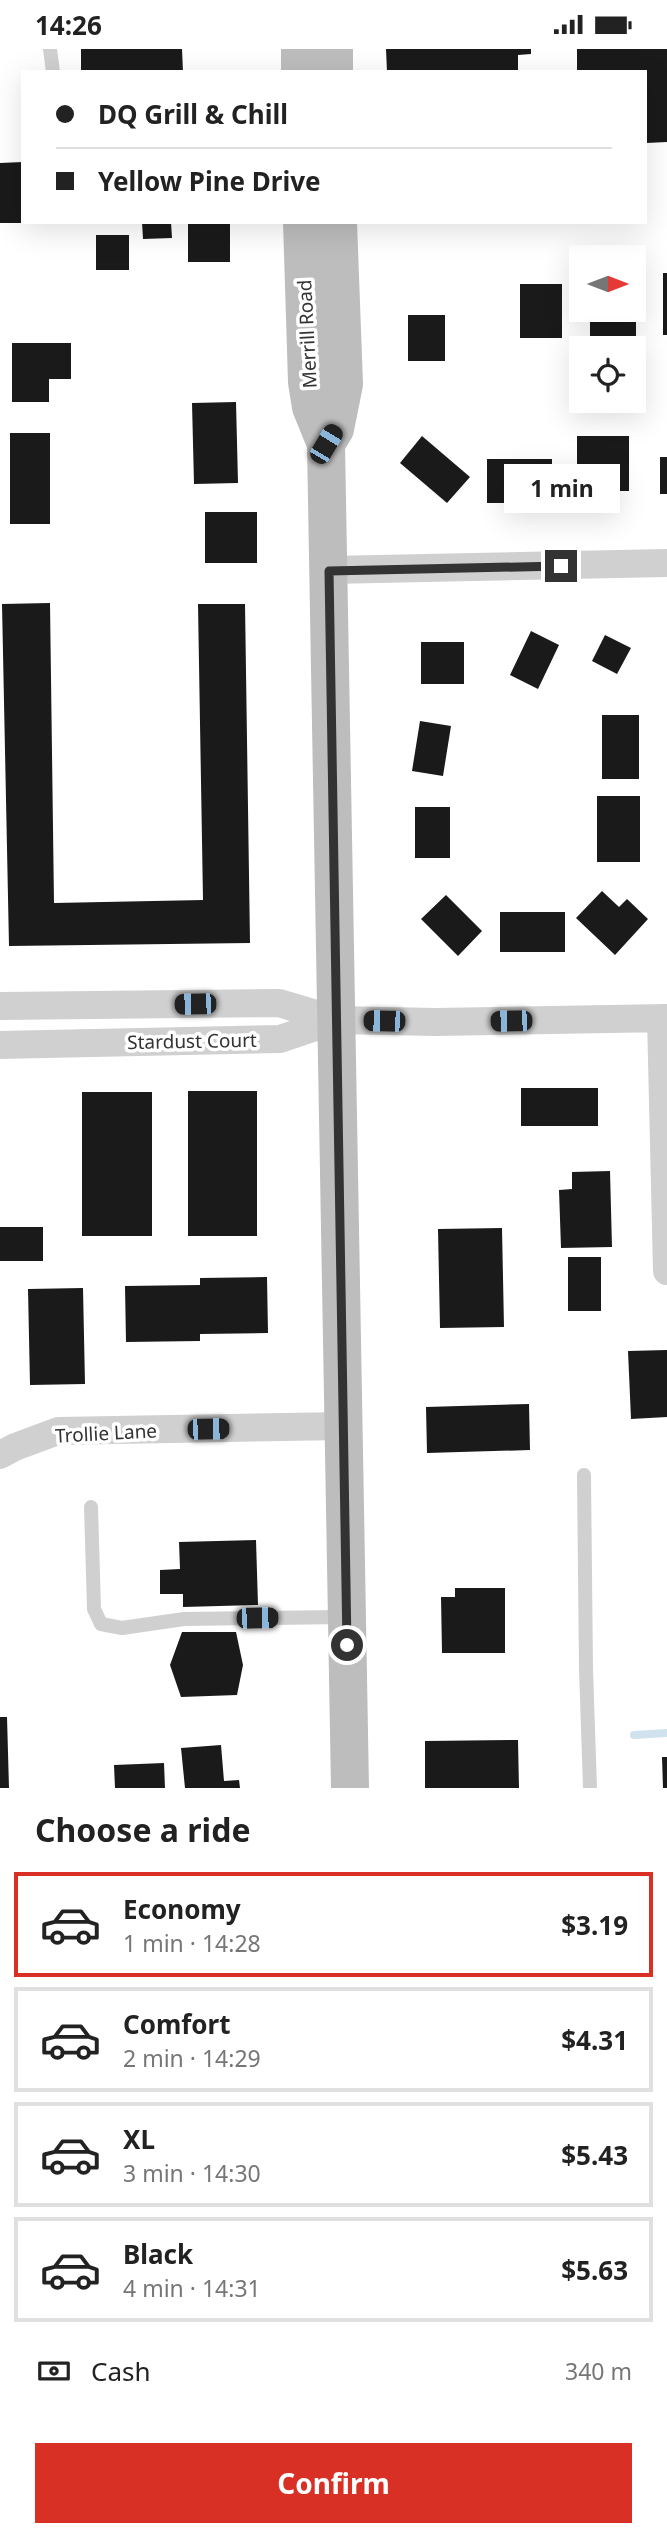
<!DOCTYPE html>
<meta charset="utf-8">
<style>
body{margin:0;font-family:"Noto Sans",sans-serif;background:#f2f2f2;color:#222;height:100vh;display:flex;flex-direction:column;font-size:26px;white-space:nowrap}
*{box-sizing:border-box;margin:0}
p{font-size:23px;color:#767676}
.icon{flex:none;width:38px;height:38px;fill:none;stroke:currentColor;stroke-width:2;stroke-linecap:round;stroke-linejoin:round}
.map{position:relative;height:1739px;overflow:hidden}
.side{display:flex;flex-direction:column;background:#fff;flex:1}
.side>*{flex:none}
.top-card{position:absolute;left:21px;top:21px;width:626px;height:154px;border-radius:0px;box-shadow:0 7px 28px #0002;display:grid;align-content:center;height:154px;padding:0 35px;background:#fff}
.needle{width:46px;rotate:90deg}
.fabs{position:absolute;left:569px;top:196px;display:grid;gap:14px}
.fabs a{display:grid;place-items:center;width:77px;height:77px;border-radius:0px;background:#fff;box-shadow:0 7px 28px #0002;font-size:35px}
.end{position:absolute;width:32px;height:32px;margin:-16px;border:9px solid #333;background:#fff;box-shadow:0 0 0 4px #fff}
.from{border-radius:50%}
.bubble{position:absolute;height:49px;border-radius:0px;background:#fff;box-shadow:0 7px 28px #0002;font-size:23px;font-weight:700;line-height:49px;text-align:center}
.car{position:absolute;width:21px;height:42px;margin:-21px -10px;border-radius:9px;box-shadow:0 0 5px 2px #0007;background:linear-gradient(#222 24%,#8ab4d8 0 40%,#222 0 76%,#8ab4d8 0 86%,#222 0)}
.top-card b{display:flex;align-items:center;gap:24px;height:66px;font-size:26px}
.top-card b+b{border-top:2px solid #e0e0e0}
.top-card i{width:18px;height:18px;background:#222}
ul{padding:0;list-style:none}
li{display:flex;align-items:center;gap:21px;height:105px;margin:0 14px 10px;padding:0 21px;border:4px solid #e0e0e0;border-radius:0px}
li div{flex:1}
li b{display:block;font-size:26px}
li em{font-style:normal;font-weight:700}
li.current{border-color:#d93025}
li>.icon{width:63px;height:63px;stroke-width:1.5}
h2{padding:0 35px;font-size:32px;line-height:84px}
.pay{display:flex;align-items:center;gap:18px;height:77px;padding:0 35px;font-size:26px}
.pay p{margin-inline-start:auto}
.primary-button{display:flex;gap:14px;margin-top:auto;padding:14px 35px}
.primary-button a{flex:1;height:80px;border-radius:0px;background:#d93025;color:#fff;font-size:28px;font-weight:700;line-height:80px;text-align:center}
.status{display:flex;justify-content:space-between;align-items:center;height:49px;padding:0 35px;background:#fff;direction:ltr}
.status svg{height:19px;fill:currentColor}
.map>svg:first-child{display:block}
</style>
<div class="status"><b>14:26</b><svg viewBox="0 0 49 12"><path d="M0 12V9h3v3zM5 12V6h3v6zM10 12V3h3v9zM15 12V0h3v12zM26 1h20v11H26zM47 4h2v5h-2z"/></svg></div>
<div class="map">
<svg width="667" height="1739" viewBox="0 0 667 1739">
<rect width="100%" height="100%" fill="#fff"/>
<g fill="none" stroke-linecap="round" stroke-linejoin="round">
<path stroke="#cfe2ee" stroke-width="8" d="M634,1686L667,1684"/>
</g>
<path fill="#1a1a1a" d="M81,0H182L183,23H81Z
M386,0H531V5L518,6V23H387Z
M577,0H667V93L646,94V23H577Z
M23,113V174H0V114Z
M142,173H171L172,189L143,190Z
M188,173H230V213H188Z
M96,186H129V221H96Z
M663,224H667V286H663Z
M520,235H562V289H520Z
M590,261H636V292H590Z
M408,266H445V312H408Z
M12,294H71V330H49V353H12Z
M236,353L238,434L194,435L192,354Z
M10,384H50V475H10Z
M422,387L470,428L447,454L400,414Z
M577,387H629V442H577Z
M660,408H667V445H660Z
M487,410H552V454H487Z
M205,463H257V514H205Z
M50,554L54,854L203,851L198,555H245L250,894L9,897L2,555Z
M531,582L559,596L538,640L510,626Z
M605,586L631,599L617,625L592,612Z
M421,593H464V635H421Z
M602,666H639V730H602Z
M420,672L451,677L443,727L412,722Z
M597,747H640V813H597Z
M415,758H450V809H415Z
M602,842L619,858L627,850L648,870L615,906L576,869Z
M446,846L482,882L458,907L421,870Z
M500,863H565V903H500Z
M521,1039H598V1077H521Z
M188,1042H257V1187H188Z
M82,1043H152V1187H82Z
M610,1122L612,1198L561,1199L559,1141L572,1140V1123Z
M0,1178H43V1212H0Z
M502,1179L504,1278L440,1279L438,1180Z
M568,1208H601V1262H568Z
M267,1228L268,1284L200,1285V1292L126,1293L125,1237L200,1236V1229Z
M83,1239L85,1335L30,1336L28,1240Z
M667,1301V1368L631,1370L628,1302Z
M529,1355L530,1401L427,1404L426,1358Z
M256,1491L258,1556L183,1558V1545H160V1521L180,1520L179,1493Z
M455,1539H505V1604H442L441,1548H455Z
M182,1583H236L243,1616L237,1646L181,1648L170,1616Z
M0,1668H7L9,1739H0Z
M518,1691L519,1739H425V1692Z
M221,1696L224,1732L239,1731L240,1739H185L181,1699Z
M662,1708H667V1739H663Z
M164,1714L165,1739H115L114,1716Z"/>
<g fill="none" stroke-linecap="round" stroke-linejoin="round">
<path stroke="#d0d0d0" stroke-width="14" d="M50,0L53,23
M584,1426L586,1620L590,1739
M91,1458L94,1560L101,1575L122,1579L184,1570L344,1568"/>
<path stroke="#d0d0d0" stroke-width="28" d="M329,521L667,514
M0,957L279,954L336,971L436,973L667,969
M661,969L667,1222
M0,996L280,990L336,971
M0,1406L15,1398L58,1382L342,1377"/>
<path stroke="#bdbdbd" stroke-width="38" d="M300,0V23
M334,0V23
M302,173L307,333L311,358L326,395L350,1739
M326,395L335,380L344,335L338,173"/>
</g>
<g fill="none" stroke-linecap="round" stroke-linejoin="round">
<path stroke="#333" stroke-width="9" d="M347,1596L329,522L561,517"/>
</g>
<g text-anchor="middle" dominant-baseline="central" stroke-width="7" stroke-linejoin="round" paint-order="stroke">
<g font-size="19" fill="#333" stroke="#fff">
<text transform="translate(307 285) rotate(-93)">Merrill Road</text>
<text transform="translate(192 992) rotate(-1)">Stardust Court</text>
<text transform="translate(106 1384) rotate(-3)">Trollie Lane</text>
</g>
</g>
</svg>
<div class="fabs">
<a><svg class="needle" viewBox="-14 -14 28 28"><path d="M0-13l5 13h-10z" fill="#e53935"/><path d="M0 13l5-13h-10z" fill="#767676"/></svg></a>
<a><svg class="icon" aria-label="locate" viewBox="0 0 24 24"><circle cx="12" cy="12" r="6"/><path d="M12 2v4M12 18v4M2 12h4M18 12h4"/></svg></a>
</div>
<i class="end from" style="left:347px;top:1596px"></i>
<i class="end" style="left:561px;top:517px"></i>
<div class="bubble" style="left:504px;top:415px;width:116px">1 min</div>
<i class="car" style="left:326px;top:395px;rotate:31deg"></i>
<i class="car" style="left:195px;top:955px;rotate:269deg"></i>
<i class="car" style="left:384px;top:972px;rotate:271deg"></i>
<i class="car" style="left:511px;top:972px;rotate:269deg"></i>
<i class="car" style="left:208px;top:1380px;rotate:89deg"></i>
<i class="car" style="left:257px;top:1569px;rotate:89deg"></i>
<div class="top-card">
<b><i class="from"></i>DQ Grill &amp; Chill</b>
<b><i></i>Yellow Pine Drive</b>
</div>
</div>
<section class="side">
<h2>Choose a ride</h2>
<ul>
<li class="current"><svg class="icon" aria-label="car" viewBox="0 0 24 24"><path d="M5 17H2v-5l4-1 3-4h7l3 4 3 1v5h-3M9 17h6M6 11h13"/><circle cx="7" cy="17" r="2"/><circle cx="17" cy="17" r="2"/></svg><div><b>Economy</b><p>1 min · 14:28</p></div><em>$3.19</em></li>
<li><svg class="icon" aria-label="car" viewBox="0 0 24 24"><path d="M5 17H2v-5l4-1 3-4h7l3 4 3 1v5h-3M9 17h6M6 11h13"/><circle cx="7" cy="17" r="2"/><circle cx="17" cy="17" r="2"/></svg><div><b>Comfort</b><p>2 min · 14:29</p></div><em>$4.31</em></li>
<li><svg class="icon" aria-label="car" viewBox="0 0 24 24"><path d="M5 17H2v-5l4-1 3-4h7l3 4 3 1v5h-3M9 17h6M6 11h13"/><circle cx="7" cy="17" r="2"/><circle cx="17" cy="17" r="2"/></svg><div><b>XL</b><p>3 min · 14:30</p></div><em>$5.43</em></li>
<li><svg class="icon" aria-label="car" viewBox="0 0 24 24"><path d="M5 17H2v-5l4-1 3-4h7l3 4 3 1v5h-3M9 17h6M6 11h13"/><circle cx="7" cy="17" r="2"/><circle cx="17" cy="17" r="2"/></svg><div><b>Black</b><p>4 min · 14:31</p></div><em>$5.63</em></li>
</ul>
<div class="pay"><svg class="icon" aria-label="cash" viewBox="0 0 24 24"><path d="M3 7h18v10H3z"/><circle cx="12" cy="12" r="2"/></svg>Cash<p>340 m</p></div>
<div class="primary-button"><a>Confirm</a></div>
</section>
